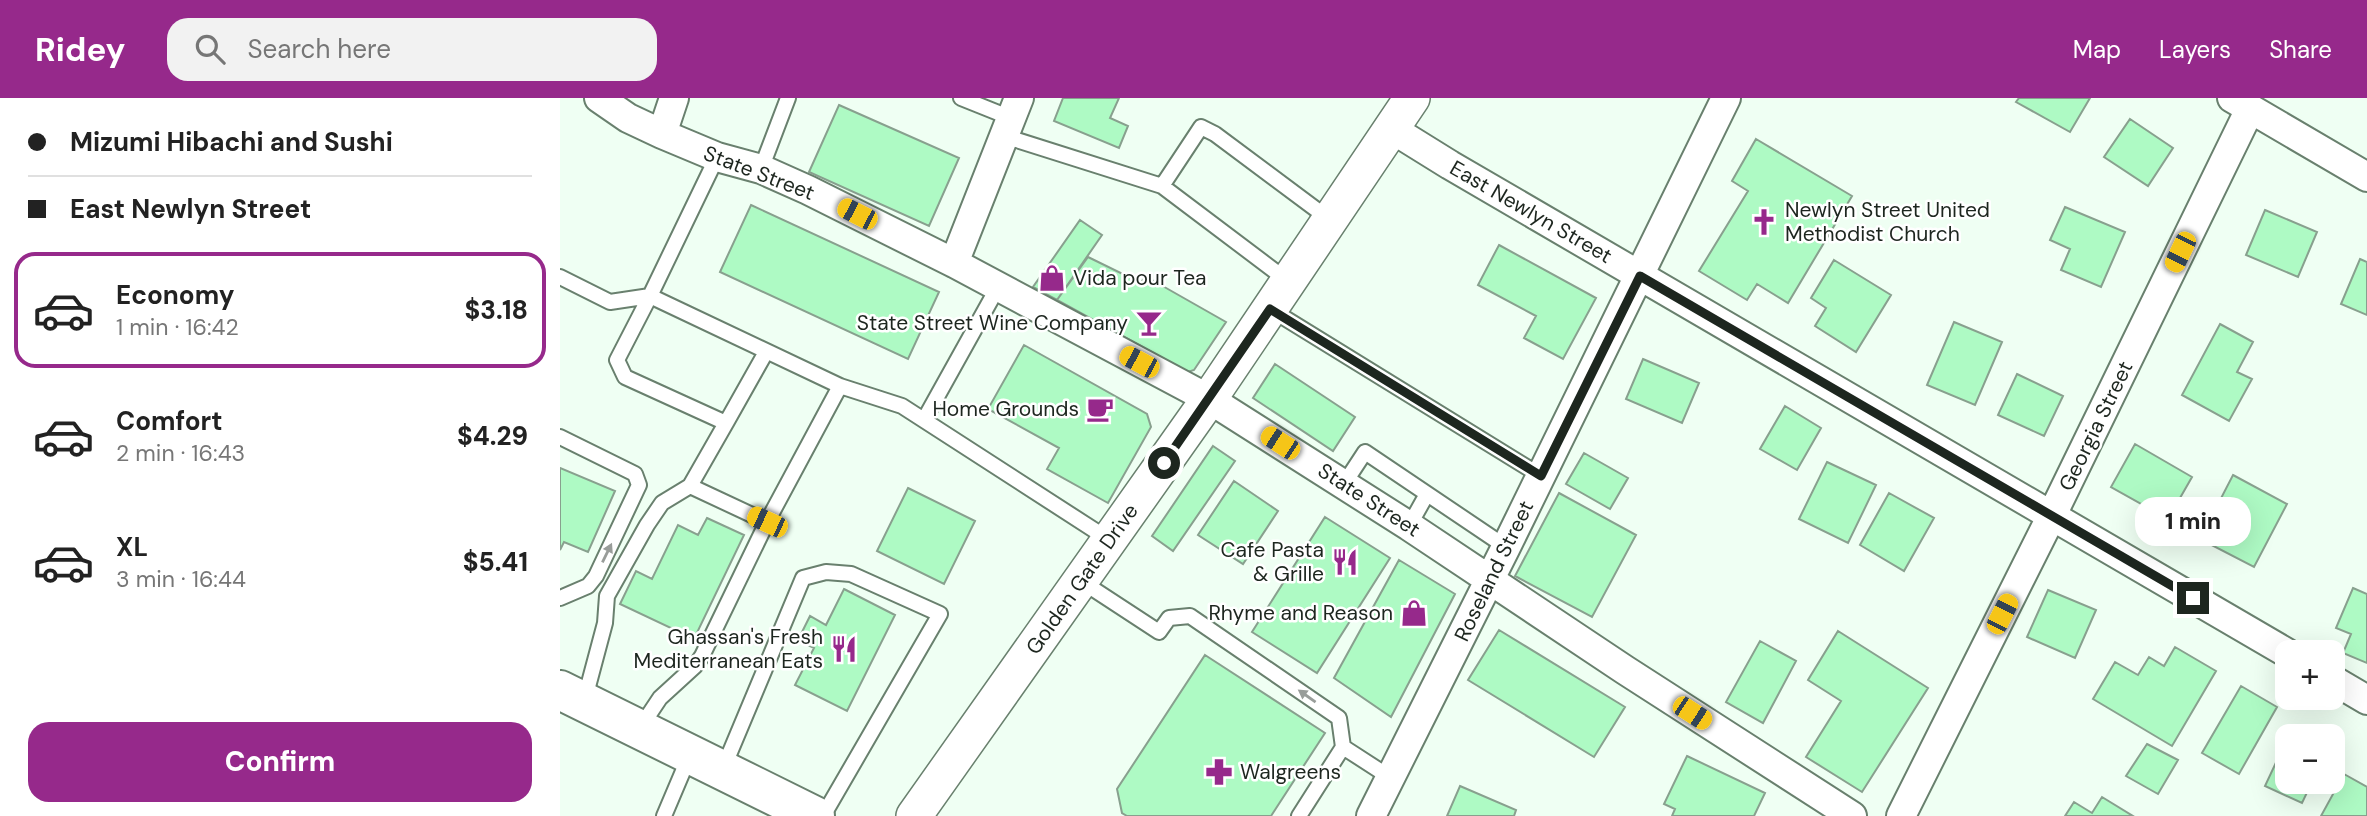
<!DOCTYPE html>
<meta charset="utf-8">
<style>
body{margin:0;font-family:"DM Sans",sans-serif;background:#f2f2f2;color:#222;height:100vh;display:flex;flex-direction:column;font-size:26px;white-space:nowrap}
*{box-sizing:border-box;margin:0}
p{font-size:23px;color:#767676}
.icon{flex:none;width:38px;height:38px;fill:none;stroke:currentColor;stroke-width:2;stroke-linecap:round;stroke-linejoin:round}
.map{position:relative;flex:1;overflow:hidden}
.sheet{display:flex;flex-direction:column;background:#fff;width:560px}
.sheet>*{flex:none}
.banner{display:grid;align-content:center;height:154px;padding:0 28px;background:#fff}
.buttons{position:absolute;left:1715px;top:542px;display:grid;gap:14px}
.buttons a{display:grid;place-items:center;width:70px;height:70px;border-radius:14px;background:#fff;box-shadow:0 7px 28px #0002;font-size:35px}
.end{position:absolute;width:32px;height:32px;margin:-16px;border:9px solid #1d261f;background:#fff;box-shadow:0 0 0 4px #fff}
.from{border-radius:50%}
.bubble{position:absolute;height:49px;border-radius:21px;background:#fff;box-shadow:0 7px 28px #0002;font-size:23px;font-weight:800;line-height:49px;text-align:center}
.car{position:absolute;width:21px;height:42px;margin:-21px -10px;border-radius:9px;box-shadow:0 0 5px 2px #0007;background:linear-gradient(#f5c518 24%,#345 0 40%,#f5c518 0 76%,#345 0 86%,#f5c518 0)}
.banner b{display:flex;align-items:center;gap:24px;height:66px;font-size:26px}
.banner b+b{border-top:2px solid #e0e0e0}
.banner i{width:18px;height:18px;background:#222}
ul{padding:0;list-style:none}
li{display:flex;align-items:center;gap:21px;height:116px;margin:0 14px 10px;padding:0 14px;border:4px solid transparent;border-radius:21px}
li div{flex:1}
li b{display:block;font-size:26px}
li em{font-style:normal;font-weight:800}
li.on{border-color:#96298b}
li>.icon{width:63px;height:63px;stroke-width:1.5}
.button{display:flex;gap:14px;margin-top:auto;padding:14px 28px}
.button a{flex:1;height:80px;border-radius:21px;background:#96298b;color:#fff;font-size:28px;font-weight:800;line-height:80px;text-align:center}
header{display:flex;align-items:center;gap:42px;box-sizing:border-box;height:98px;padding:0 35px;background:#96298b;color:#fff}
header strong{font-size:33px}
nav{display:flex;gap:38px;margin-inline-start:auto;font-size:24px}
.search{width:490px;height:63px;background:#f2f2f2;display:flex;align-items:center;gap:18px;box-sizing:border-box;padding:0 24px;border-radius:21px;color:#767676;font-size:26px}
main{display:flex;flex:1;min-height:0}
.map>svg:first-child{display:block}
</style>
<header>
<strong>Ridey</strong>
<div class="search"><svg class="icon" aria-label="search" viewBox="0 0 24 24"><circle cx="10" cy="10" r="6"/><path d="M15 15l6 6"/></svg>Search here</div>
<nav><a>Map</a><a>Layers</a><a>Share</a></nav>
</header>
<main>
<section class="sheet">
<div class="banner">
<b><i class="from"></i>Mizumi Hibachi and Sushi</b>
<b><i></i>East Newlyn Street</b>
</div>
<ul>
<li class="on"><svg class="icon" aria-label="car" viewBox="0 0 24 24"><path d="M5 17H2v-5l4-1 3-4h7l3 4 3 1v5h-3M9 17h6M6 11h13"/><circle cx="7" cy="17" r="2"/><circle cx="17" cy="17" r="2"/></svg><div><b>Economy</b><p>1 min · 16:42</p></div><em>$3.18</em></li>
<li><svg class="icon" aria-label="car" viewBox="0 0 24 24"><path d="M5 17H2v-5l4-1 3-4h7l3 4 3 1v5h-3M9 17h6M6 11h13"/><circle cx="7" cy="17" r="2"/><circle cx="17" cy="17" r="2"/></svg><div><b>Comfort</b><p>2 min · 16:43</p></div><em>$4.29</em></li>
<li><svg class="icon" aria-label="car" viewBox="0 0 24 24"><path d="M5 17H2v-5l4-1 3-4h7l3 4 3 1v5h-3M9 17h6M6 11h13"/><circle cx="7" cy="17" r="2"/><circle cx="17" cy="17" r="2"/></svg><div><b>XL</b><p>3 min · 16:44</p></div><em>$5.41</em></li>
</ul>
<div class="button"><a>Confirm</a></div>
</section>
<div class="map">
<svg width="1807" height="718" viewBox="0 0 1807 718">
<rect width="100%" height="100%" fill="#effff3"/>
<path fill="#aefac4" stroke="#88a08e" stroke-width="2" d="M503,0H559L550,20L568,28L559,50L494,23Z
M1459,0H1530L1510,34L1456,4Z
M279,7L399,60L369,128L249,74Z
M1570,21L1613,50L1588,88L1544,59Z
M1196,41L1292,98L1228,205L1197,186L1187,202L1139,173L1188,93L1172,83Z
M191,107L379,194L348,261L160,174Z
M1505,109L1565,134L1541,189L1501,172L1510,151L1490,142Z
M1705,112L1757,134L1738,179L1686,157Z
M520,122L542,137L497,202L473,189Z
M939,147L1036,200L1003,261L964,240L976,218L918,187Z
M528,159L581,185L585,178L666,224L634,272L628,274L497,202Z
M1800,161L1807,164V217L1781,206Z
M1274,162L1331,197L1296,254L1255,228L1266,210L1251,200Z
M1394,224L1442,244L1415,307L1367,287Z
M1660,226L1693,244L1677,274L1692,281L1669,323L1622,297Z
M464,247L587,316L591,329L548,405L487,371L499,350L428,311Z
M1083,261L1139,285L1122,325L1066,301Z
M715,266L795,319L773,353L693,300Z
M1457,276L1503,298L1484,338L1438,317Z
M1225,308L1261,330L1237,372L1200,351Z
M1575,346L1632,379L1608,421L1551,389Z
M653,348L675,363L613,453L592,438Z
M1024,355L1068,380L1050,411L1006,386Z
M1267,364L1316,387L1288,445L1239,421Z
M0,370L55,393L28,454L4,444L0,452Z
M1673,377L1727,406L1694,469L1640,441Z
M674,383L718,413L683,466L638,437Z
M348,390L415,423L384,486L317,453Z
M999,395L1076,437L1032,519L955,478Z
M1329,395L1374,420L1344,473L1300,447Z
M765,419L830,460L757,575L692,534Z
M147,420L184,437L134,541L60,506L76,473L92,481L118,427L138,437Z
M839,462L895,496L831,619L774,580Z
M1793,490L1807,496V565L1783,555L1791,536L1776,530Z
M284,491L335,517L287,613L235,587L254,550L238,542L250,518L266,527Z
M1488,492L1536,512L1515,560L1467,539Z
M939,532L1065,609L1034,659L908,582Z
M1278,533L1368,590L1302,694L1246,659L1281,603L1248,582Z
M1200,543L1236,563L1203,625L1166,604Z
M1615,549L1656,573L1612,648L1533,601L1555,564L1578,577L1589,559L1604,568Z
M645,557L765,635L711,718H567L562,715L557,691Z
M1681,588L1717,609L1679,676L1642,655Z
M1733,628L1757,639H1728Z
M1727,641V684H1752L1742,705L1705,688Z
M1587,646L1618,662L1598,696L1566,678Z
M1127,658L1205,695L1194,718H1112L1115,711L1104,706Z
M1784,676L1807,689V718H1761Z
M900,688L956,712L954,718H887Z
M1542,699L1573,718H1505L1514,704L1532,715Z"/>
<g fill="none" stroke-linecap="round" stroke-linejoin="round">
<defs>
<path id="service" d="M401,0L451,20
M444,38L602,88L728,183
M201,71L228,0
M602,88L641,29L655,36L769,121
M0,179L50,204L90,198L157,59
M710,211L981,378
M280,288L342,308L548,441
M364,322L438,189
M166,325L206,254
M0,339L75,376L79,387L36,478L28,488L0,500
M784,386L805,354L946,449
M130,388L207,424
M849,428L867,396
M521,483L599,534L609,520L630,518L779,620L783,649L739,718
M25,600L45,525L47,498L87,427L102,405L130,388L166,325L65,279L57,262L90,198L280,288L207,424L142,558L135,568L100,600L80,630
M783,649L831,680
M163,671L243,480L266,474L291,476L380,516L263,718
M104,718L129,659"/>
<path id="minor" d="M39,0L68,20L102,36L157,59L201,71L248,92L394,165L649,301L849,428L1065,572L1292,718
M1672,0L1807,79
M832,31L890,67L1727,555
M102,36L114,0
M394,165L459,0
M1773,582L1807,602
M811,718L946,449L1166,0
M1341,718L1492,417L1690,11"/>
<path id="tertiary" d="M354,718L649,301L852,0"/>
<path id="secondary" d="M0,592L255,718"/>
</defs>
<use href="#service" stroke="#69806e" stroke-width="18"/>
<use href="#minor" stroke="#69806e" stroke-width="32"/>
<use href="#tertiary" stroke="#69806e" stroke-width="38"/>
<use href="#secondary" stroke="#69806e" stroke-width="42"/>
<use href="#service" stroke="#fff" stroke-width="14"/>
<use href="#minor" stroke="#fff" stroke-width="28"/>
<use href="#tertiary" stroke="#fff" stroke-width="35"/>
<use href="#secondary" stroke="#fff" stroke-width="38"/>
</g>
<defs><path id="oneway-solid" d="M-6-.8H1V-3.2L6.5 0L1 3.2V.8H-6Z" transform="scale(1.75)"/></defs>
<g fill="#999d9a">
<use href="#oneway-solid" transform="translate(47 455) rotate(-64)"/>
<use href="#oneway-solid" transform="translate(747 598) rotate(-145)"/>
</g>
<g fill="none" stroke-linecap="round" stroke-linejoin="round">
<path stroke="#1d261f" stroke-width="9" d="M604,365L710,211L981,378L1080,178L1633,500"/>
</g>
<defs>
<symbol id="church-bare" viewBox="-9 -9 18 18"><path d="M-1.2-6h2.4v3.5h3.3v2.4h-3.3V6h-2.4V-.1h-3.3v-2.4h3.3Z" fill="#96298b" stroke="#fff" stroke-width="2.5" paint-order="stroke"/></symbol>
<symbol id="shop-bare" viewBox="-9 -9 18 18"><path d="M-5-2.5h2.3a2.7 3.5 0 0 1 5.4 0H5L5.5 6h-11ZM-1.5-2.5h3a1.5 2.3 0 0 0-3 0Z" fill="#96298b" stroke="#fff" stroke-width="2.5" paint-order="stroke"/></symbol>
<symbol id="bar-bare" viewBox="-9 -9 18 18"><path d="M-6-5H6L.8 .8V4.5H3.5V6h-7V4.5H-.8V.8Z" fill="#96298b" stroke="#fff" stroke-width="2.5" paint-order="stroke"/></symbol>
<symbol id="cafe-bare" viewBox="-9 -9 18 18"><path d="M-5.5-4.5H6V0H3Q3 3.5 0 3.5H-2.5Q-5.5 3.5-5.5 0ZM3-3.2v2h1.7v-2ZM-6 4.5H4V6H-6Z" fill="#96298b" stroke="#fff" stroke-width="2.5" paint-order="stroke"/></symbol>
<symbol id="restaurant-bare" viewBox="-9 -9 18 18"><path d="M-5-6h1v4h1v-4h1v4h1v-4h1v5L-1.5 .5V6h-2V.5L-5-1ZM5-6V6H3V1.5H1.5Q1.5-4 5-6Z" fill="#96298b" stroke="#fff" stroke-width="2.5" paint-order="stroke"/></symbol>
<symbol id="pharmacy-bare" viewBox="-9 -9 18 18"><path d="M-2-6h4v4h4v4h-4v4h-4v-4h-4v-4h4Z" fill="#96298b" stroke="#fff" stroke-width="2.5" paint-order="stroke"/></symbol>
</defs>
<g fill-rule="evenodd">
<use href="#church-bare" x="1185" y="105" width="38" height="38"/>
<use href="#shop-bare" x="473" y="161" width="38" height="38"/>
<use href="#bar-bare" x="570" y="206" width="38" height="38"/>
<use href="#cafe-bare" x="521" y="292" width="38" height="38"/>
<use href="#restaurant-bare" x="766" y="445" width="38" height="38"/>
<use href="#shop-bare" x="835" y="496" width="38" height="38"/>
<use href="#restaurant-bare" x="265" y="532" width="38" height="38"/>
<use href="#pharmacy-bare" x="640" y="655" width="38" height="38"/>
</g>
<g text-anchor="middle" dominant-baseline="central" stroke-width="5" stroke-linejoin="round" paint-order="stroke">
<g font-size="21" fill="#1d261f" stroke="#fff">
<text transform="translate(199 75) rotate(21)">State Street</text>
<text transform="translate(971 114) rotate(30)">East Newlyn Street</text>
<text transform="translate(1536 328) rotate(-64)">Georgia Street</text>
<text transform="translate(809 402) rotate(33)">State Street</text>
<text transform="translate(934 473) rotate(-64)">Roseland Street</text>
<text transform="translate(522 481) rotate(-55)">Golden Gate Drive</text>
</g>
<g font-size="21" fill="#1d261f" stroke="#fff" text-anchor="end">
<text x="1225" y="112" text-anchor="start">Newlyn Street United<tspan x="1225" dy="24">Methodist Church</tspan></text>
<text x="513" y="180" text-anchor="start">Vida pour Tea</text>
<text x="568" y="225">State Street Wine Company</text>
<text x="519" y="311">Home Grounds</text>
<text x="764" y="452">Cafe Pasta<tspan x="764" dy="24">&amp; Grille</tspan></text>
<text x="833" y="515">Rhyme and Reason</text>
<text x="263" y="539">Ghassan's Fresh<tspan x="263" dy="24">Mediterranean Eats</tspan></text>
<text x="680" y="674" text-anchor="start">Walgreens</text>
</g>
</g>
</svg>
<div class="buttons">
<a>+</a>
<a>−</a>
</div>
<i class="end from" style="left:604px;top:365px"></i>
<i class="end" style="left:1633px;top:500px"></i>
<div class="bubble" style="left:1575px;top:399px;width:116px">1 min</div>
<i class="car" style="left:297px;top:116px;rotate:297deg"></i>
<i class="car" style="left:1620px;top:154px;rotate:206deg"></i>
<i class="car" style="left:579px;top:264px;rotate:298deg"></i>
<i class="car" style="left:720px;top:345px;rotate:303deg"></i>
<i class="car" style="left:207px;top:424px;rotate:295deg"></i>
<i class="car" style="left:1442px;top:516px;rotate:27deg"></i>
<i class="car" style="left:1132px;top:615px;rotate:123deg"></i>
</div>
</main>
